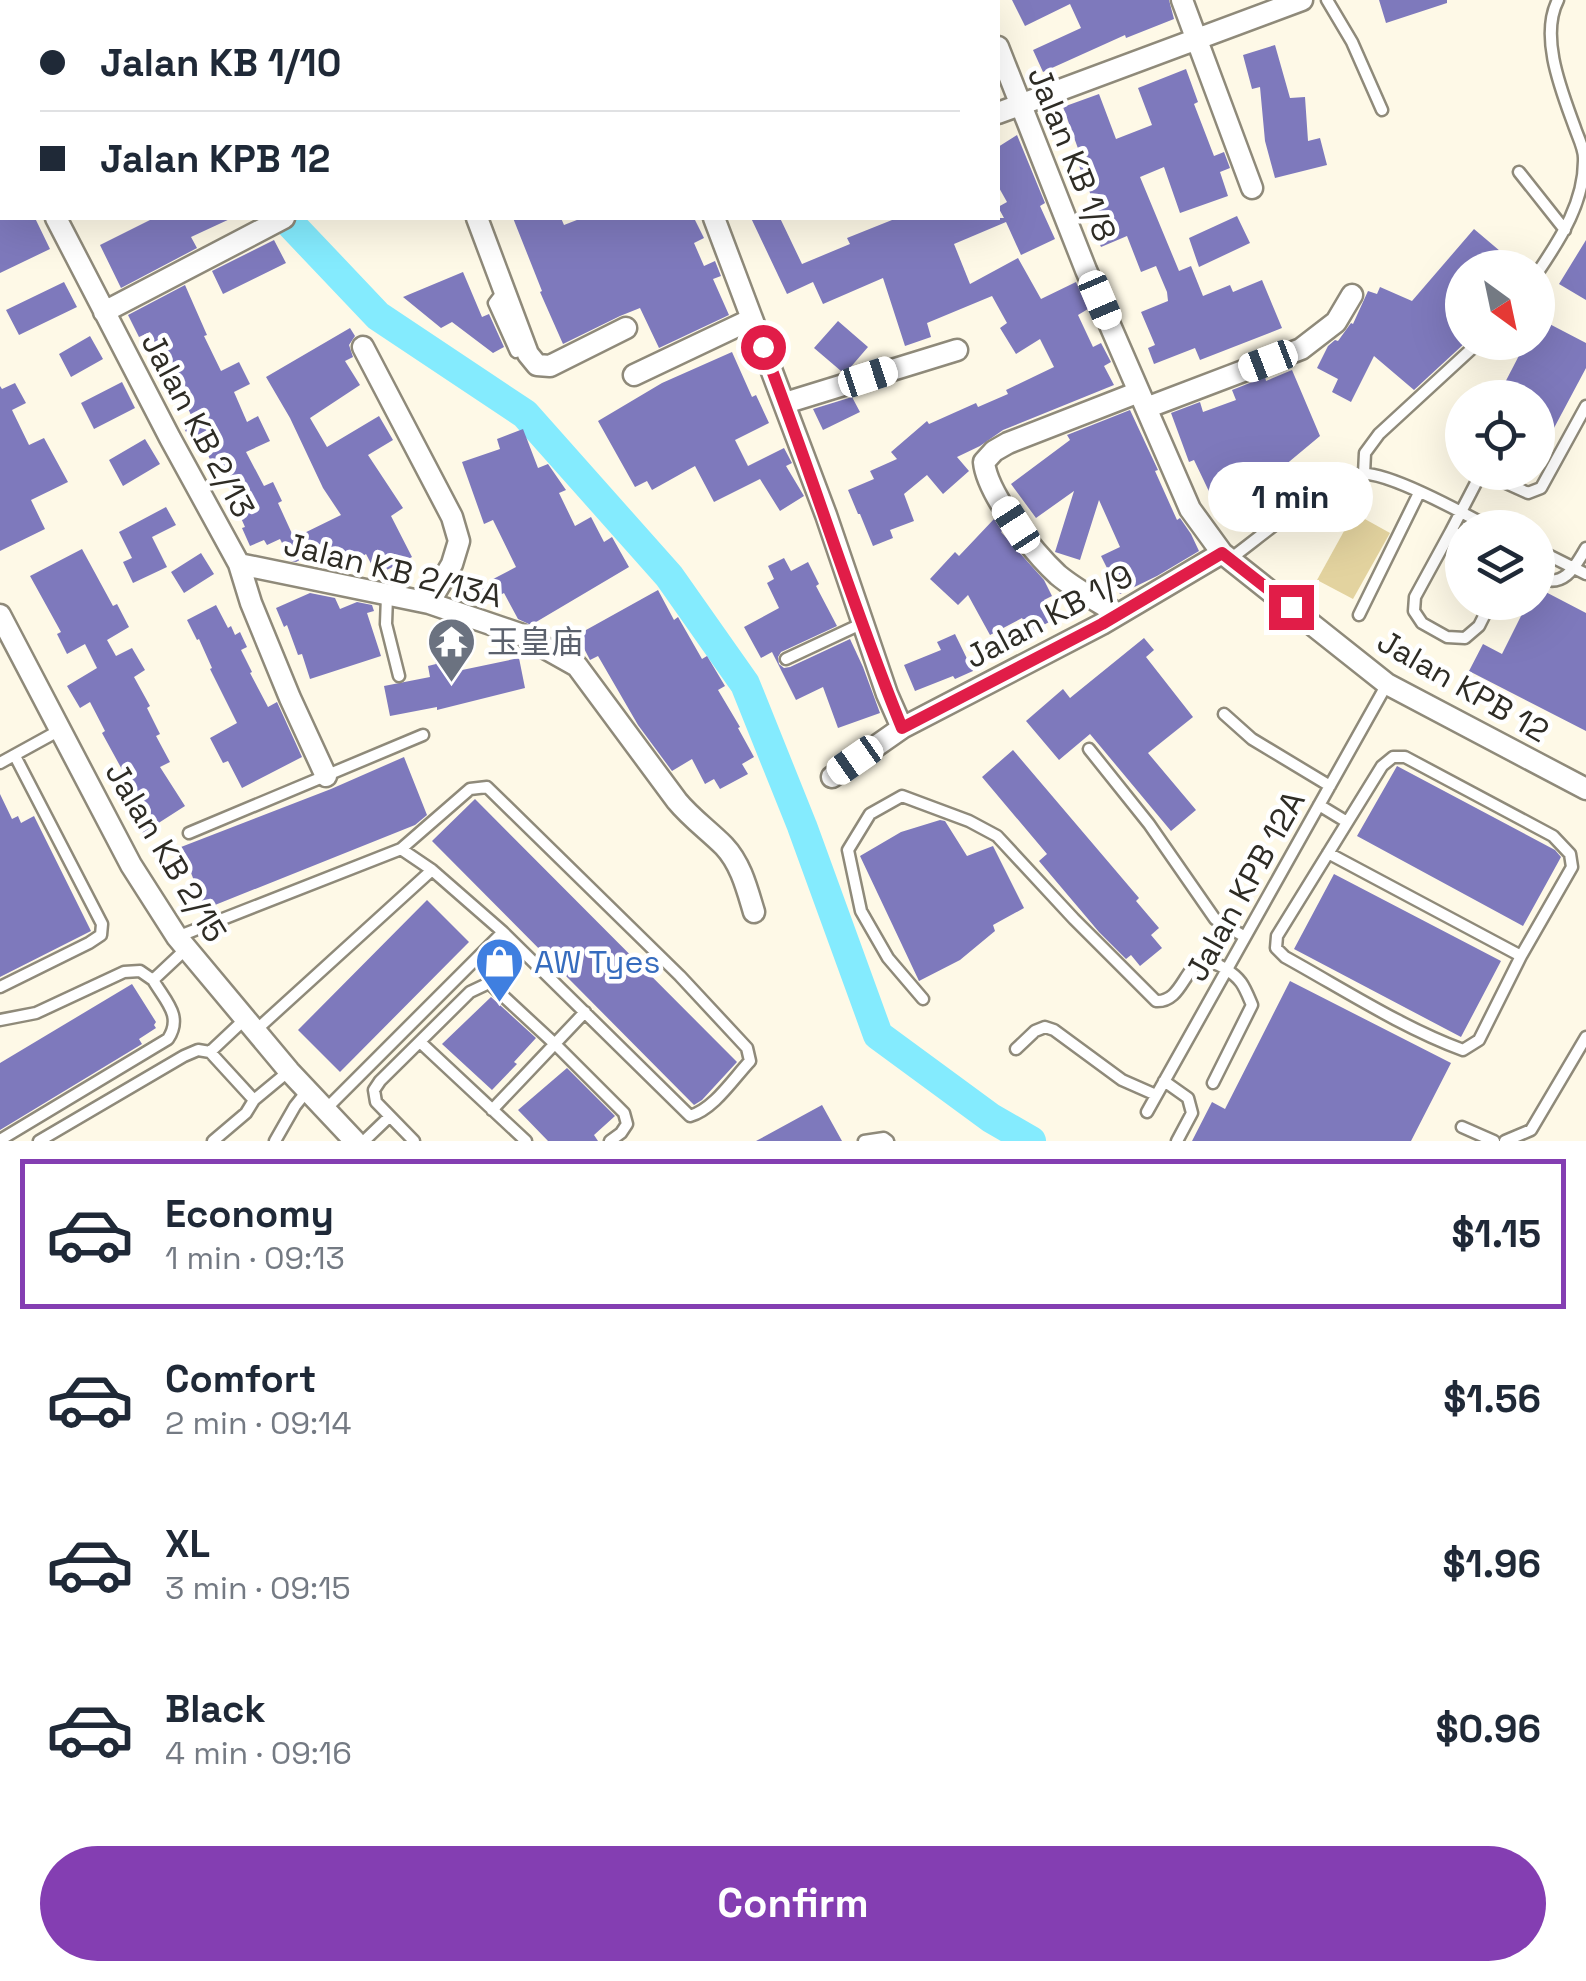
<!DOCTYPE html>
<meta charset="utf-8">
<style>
body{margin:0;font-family:"Space Grotesk","Noto Sans SC",sans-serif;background:#f6f6f7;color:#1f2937;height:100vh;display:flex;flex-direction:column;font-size:38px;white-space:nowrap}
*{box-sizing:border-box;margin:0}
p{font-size:32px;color:#747a83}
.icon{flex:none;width:55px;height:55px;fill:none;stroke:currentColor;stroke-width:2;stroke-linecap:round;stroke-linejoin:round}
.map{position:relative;height:1141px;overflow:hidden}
.details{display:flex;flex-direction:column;background:#fff;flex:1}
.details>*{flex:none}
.hud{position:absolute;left:0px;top:0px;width:1000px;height:220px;box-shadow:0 10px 40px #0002;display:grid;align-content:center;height:220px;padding:0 40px;background:#fff}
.needle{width:65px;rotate:147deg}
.tools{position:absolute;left:1445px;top:250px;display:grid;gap:20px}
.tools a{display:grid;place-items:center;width:110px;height:110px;border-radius:50%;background:#fff;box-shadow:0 10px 40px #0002;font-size:50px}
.end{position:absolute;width:45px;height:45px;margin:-22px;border:12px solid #e11d48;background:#fff;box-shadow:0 0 0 5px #fff}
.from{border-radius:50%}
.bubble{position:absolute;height:70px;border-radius:35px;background:#fff;box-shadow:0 10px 40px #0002;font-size:32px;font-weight:700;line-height:70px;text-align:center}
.car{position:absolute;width:30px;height:60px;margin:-30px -15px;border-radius:12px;box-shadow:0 0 8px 2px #0007;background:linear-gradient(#fff 24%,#345 0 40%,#fff 0 76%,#345 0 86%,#fff 0)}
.hud b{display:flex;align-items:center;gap:35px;height:95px;font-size:38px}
.hud b+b{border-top:2px solid #e0e1e3}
.hud i{width:25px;height:25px;background:#1f2937}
ul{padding:18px 0 0;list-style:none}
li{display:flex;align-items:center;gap:30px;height:150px;margin:0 20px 15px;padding:0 20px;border:5px solid transparent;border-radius:0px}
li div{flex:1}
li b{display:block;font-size:38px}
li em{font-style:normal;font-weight:700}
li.on{border-color:#843eb2}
li>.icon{width:90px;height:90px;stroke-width:1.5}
.primary-button{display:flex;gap:20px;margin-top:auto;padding:20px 40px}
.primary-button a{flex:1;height:115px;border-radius:60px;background:#843eb2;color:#fff;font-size:40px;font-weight:700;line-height:115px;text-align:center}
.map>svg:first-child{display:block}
</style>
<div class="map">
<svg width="1586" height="1141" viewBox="0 0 1586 1141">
<rect width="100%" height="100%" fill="#fef9e7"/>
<path fill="#e3d39f" d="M1354,513L1390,533L1353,599L1317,580Z"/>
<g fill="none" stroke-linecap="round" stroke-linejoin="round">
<path stroke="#84ebfe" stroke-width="30" d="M109,0L110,2
M285,218L378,316L525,414L669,576L745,684L802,826L878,1035L991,1118L1031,1141"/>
</g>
<path fill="#7e79bc" d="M1012,0H1169L1174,19L1126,38L1125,35L1043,72L1033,50L1081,28L1070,4L1025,26Z
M1379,0H1447V3L1386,23Z
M1275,45L1290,98L1305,97L1308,141L1320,138L1327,165L1275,178L1265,141L1260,87L1252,89L1243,55Z
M1186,69L1198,102L1194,104L1214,156L1224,152L1230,168L1220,172L1228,196L1180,213L1164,167L1140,177L1179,271L1191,266L1203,296L1230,285L1233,292L1262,280L1282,328L1200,360L1195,348L1154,364L1148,348L1155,345L1141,312L1168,301L1167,292L1156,266L1141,272L1127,236L1101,247L1091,224L1101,220L1075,156L1080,154L1063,107L1099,94L1116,139L1152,125L1138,88Z
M1017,135L1045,203L1040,206L1055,239L1021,255L1006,222L954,244L970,284L1018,258L1041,299L1076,282L1088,309L1078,315L1093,347L1101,343L1111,362L1104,366L1114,385L1003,430L980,446L957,457L969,471L943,494L927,475L904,494L914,521L890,530L893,538L873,546L860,514H858L848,490L874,479L870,471L897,459L891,452L927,421L929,424L976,403L978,407L1008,394L1006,390L1054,367L1040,339L1016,354L1000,328L1007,323L992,296L927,323L931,337L905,346L883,278L823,304L813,282L787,294L751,218H780L802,264L850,244L847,238L897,218H1004L998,207L1007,202L998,186V147Z
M1237,216L1250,243L1199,267L1189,238Z
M0,218H35L50,249L0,273Z
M154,218H232L191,237L197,248L121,288L100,245Z
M513,218H561L564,225L582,218H694L704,238L694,243L704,266L715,261L721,276L713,279L729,315L659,348L640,308L620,316L563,344L540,292L542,291Z
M1474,229L1520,268H1462V342H1466L1414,390L1374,356L1351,402L1332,392L1338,379L1317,368L1328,346L1335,340L1338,341L1351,323L1353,324L1368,291L1377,294L1380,287L1412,301Z
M274,240L286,263L223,294L212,271Z
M1586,240V300L1559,284Z
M463,272L482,317L489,314L504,347L493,353L452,322L441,328L403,297Z
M64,282L77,307L19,335L6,310Z
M185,285L207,335L204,336L221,371L239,362L250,384L234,392L247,422L258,416L270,441L246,452L264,486L273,482L282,501L278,503L294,538L341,515L323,488L290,418L266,377L350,328L355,336L349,345L353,357L345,361L360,385L310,418L327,447L379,416L393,440L368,455L403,508L391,516L412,557L377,575L366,554L340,571L338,570L323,548L296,562L291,561L280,539L267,545L264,540L250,546L242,528L245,527L233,500L236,499L218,466L214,468L201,440L192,444L181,422L192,417L177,386L174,387L163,366L165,365L150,332L139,337L128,315Z
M1538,318L1586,343V368L1538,458V398H1497L1526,342H1538Z
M838,321L868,347L849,369L841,371L814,348Z
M90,336L103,359L71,377L59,354Z
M732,352L752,397L756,395L769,423L735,440L748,466L784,448L792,463L786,466L804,496L780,511L760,479L714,502L695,466L652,490L647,481L635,487L598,421L662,383Z
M1292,370L1320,436L1284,466L1286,471L1282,490L1241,508L1234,495L1215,504L1194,460L1189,462L1171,413L1200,402L1203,412L1236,400L1232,390L1265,377L1266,381Z
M122,382L135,408L94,429L81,403Z
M15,383L26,403L12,410L29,445L44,438L68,482L31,500L45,529L0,551V386L2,389Z
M852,397L860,412L823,430L813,409Z
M1130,410L1158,470L1155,471L1177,520L1180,518L1191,534L1199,551L1157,576L1120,594L1101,556L1120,547L1099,500L1080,560L1055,552L1074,491L1036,518L1011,484L1070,440L1067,435Z
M523,429L538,468L548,464L566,490L559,493L575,526L591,517L604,542L612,537L629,567L531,625L518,619L504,593L480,605L472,590L516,567L493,520L484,524L462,462L500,449L497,439Z
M145,439L160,464L123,486L109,460Z
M166,507L176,525L152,537L167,567L133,583L123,562L132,558L119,532Z
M994,519L1002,531L1001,532L1044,580L1052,596L1044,600L1055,619L1030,632L1022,618L990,635L968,595L958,605L930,579L955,552L959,556Z
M82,549L113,606L117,604L129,627L107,640L116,656L132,648L145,670L134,677L150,706L147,708L160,734L156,736L170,762L160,767L185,806L143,833L124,803L136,795L102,733L105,731L90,702L80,708L67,686L97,668L85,644L67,654L57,634L61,632L30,576Z
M201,553L214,574L184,593L171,572Z
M784,558L791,571L808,562L819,584L816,586L837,626L781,652L778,657L779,664L784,668L790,667L850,639L863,667L880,713L838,728L823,687L796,700L772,652L761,658L744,627L779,608L767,583L774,579L768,566Z
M1538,588L1586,613V731L1469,671L1483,644L1502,654L1528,602H1538Z
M658,590L674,620L678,617L702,659L707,656L725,686L718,690L740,727L738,728L754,757L742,764L748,774L720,789L714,779L705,784L692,759L672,771L638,725L598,656L590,660L577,635Z
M310,593L335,598L340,609L357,602L372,605L374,611L367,613L381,656L310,679L302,654L298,655L287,625L284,627L276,608Z
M216,605L228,628L231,626L235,635L240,632L247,647L241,650L252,672L250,673L268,707L277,702L302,757L242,788L228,761L223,763L210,738L237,723L210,669L212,668L199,639L197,640L187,620Z
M955,634L973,671L955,679L953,676L915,691L904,665L941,650L937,642Z
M1144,638L1154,650L1146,657L1193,717L1148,753L1196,810L1171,831L1090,734L1059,760L1026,721L1063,689L1070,698Z
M455,643L458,660L466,658L467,661L443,674L519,658L525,688L437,710V707L390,716L384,686L430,677L428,666L436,664L432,648Z
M1013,750L1139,898L1136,901L1159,928L1151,935L1162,948L1140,966L1131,955L1126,959L1099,932L1039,861L1047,854L982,777Z
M404,757L427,815L415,825L205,909L181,847L331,789Z
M1397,766L1555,850L1561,857L1523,926L1357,836Z
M0,794L12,819L18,816L21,823L34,816L91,931L0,977Z
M475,799L737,1062L702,1100L694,1105L432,841Z
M940,820L945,821L967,856L993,846L1024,908L993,925L995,931L960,960L919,981L860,856L901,832Z
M1334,874L1501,961L1461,1037L1294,949Z
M427,900L469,942L340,1072L298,1030Z
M1290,981L1451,1063L1411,1141H1192L1212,1102L1225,1109Z
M132,984L156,1022L154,1025L156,1028L139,1039L142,1044L0,1130V1063Z
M491,997L536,1038L514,1062L517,1064L492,1090L442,1044Z
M567,1068L615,1116L594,1135L598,1141H548L518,1110Z
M822,1105L842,1141H756Z"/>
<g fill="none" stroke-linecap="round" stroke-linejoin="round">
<defs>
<path id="service" d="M1327,0L1352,42L1382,110
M1519,172L1565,230
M1538,272C1561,238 1585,201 1584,158C1584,148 1578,137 1575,128C1562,92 1539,37 1558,0
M504,290L494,303L516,352
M1364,474L1365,453L1379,434L1479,342
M1285,517L1295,473
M1451,531L1415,597L1414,611L1422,623L1447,637L1465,638L1479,626L1491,602
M1462,537L1451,531L1478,479H1497L1528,493L1541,488L1586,406
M1538,550L1586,574
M1230,559C1259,538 1329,478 1361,474C1387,471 1465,514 1491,528
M1538,577C1563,589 1574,569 1586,548
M387,596L386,624L399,676
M1359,615L1419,493
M786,659L863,623
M1224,714L1252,739L1330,786
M1089,749L1149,824L1215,919L1245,937
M1393,757H1405L1553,836L1570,854L1572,867L1521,956L1479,1040L1463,1050C1401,1027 1343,989 1285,957L1276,948L1277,936L1382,766Z
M0,763L60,730
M1319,805L1347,822
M189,833L423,735
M1328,853L1521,956
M177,937L401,849L470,789L487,787L680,976L747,1048L750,1061C733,1079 714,1109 690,1116L503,932L432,870L401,849
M0,987L89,943L101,935L102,924L15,756
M923,999L888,958L861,911L848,850L870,814L902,796L969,821L997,836L1074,919L1156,1001C1189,1003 1183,943 1224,968C1242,979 1244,986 1252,1005L1213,1083
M0,1020L36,1013L124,972L140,971L153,980L186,949
M255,1031L432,870
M420,1042L526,1141
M1016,1049L1035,1031L1045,1027L1054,1030L1122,1080L1156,1095
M210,1052L245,1019
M1164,1081L1188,1098L1192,1113L1177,1141
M326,1109L503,932
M492,1110L585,1012
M1147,1112L1387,684
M1462,1127L1494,1141
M0,1140L168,1039C183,1016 166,1002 153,980
M39,1141L184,1056L198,1050L210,1052L254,1100
M213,1141L246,1113L254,1100L289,1071
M275,1141L295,1106L307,1091
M364,1141L389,1117
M414,1141L376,1102L374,1090L380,1081L470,992L489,983L556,1045L624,1113L627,1124L621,1133L610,1141
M864,1141L884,1138L888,1141
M1505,1141L1531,1130L1586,1037"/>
<path id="minor" d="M378,0L379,2
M688,0L694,2
M979,0L980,2
M1182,0L1252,188
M297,2L302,0
M647,2L648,0
M728,2L732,0
M998,47L1086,270L1190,509L1222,553L1387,684L1586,789
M0,110L2,115
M998,113L1302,0
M56,218L170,438L239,564L251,603L290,698L326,776
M477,218L528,354L537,365L550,366L626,328
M714,218L826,515L887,694L902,728
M104,312L284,218
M363,347L452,517L459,541L452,564L429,603
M634,375L752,319
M785,403L957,350
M1146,408L1301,349L1336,322L1352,295
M239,564L429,603L520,634L577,666L677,801C691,818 708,830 724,846C741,864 747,889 754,912
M1118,614C1099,602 1076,590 1058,575C1034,553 987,494 984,462L994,451L1008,443L1139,392
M0,615L131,865L177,937L289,1071L355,1141
M832,777L902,728L1102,624L1222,553"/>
</defs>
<use href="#service" stroke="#8f8a7a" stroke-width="15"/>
<use href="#minor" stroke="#8f8a7a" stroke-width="25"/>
<use href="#service" stroke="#fff" stroke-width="10"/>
<use href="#minor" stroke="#fff" stroke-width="20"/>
</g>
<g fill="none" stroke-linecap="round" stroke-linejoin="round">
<path stroke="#e11d48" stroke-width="12" d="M763,347C812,473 851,603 902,728L1102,624L1222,553L1291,607"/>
</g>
<defs>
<symbol id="temple-pin" viewBox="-11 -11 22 30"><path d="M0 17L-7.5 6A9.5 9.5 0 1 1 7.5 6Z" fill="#6b7280" stroke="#fff"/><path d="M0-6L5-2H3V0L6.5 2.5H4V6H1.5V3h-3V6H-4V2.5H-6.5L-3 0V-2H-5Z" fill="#fff"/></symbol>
<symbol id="shop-pin" viewBox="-11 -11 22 30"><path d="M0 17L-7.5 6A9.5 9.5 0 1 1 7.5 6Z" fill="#3f7fe0" stroke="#fff"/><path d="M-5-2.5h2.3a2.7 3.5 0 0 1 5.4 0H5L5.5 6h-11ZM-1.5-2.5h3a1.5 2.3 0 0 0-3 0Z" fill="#fff"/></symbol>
</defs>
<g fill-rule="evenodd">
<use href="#temple-pin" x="424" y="614" width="55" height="75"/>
<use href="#shop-pin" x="472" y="934" width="55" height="75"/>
</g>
<g text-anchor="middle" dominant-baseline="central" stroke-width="9" stroke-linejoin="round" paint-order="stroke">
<g font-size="32" fill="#2e2c25" stroke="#fff">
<text transform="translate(1072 154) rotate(68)">Jalan KB 1/8</text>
<text transform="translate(198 425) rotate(62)">Jalan KB 2/13</text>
<text transform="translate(393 570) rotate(14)">Jalan KB 2/13A</text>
<text transform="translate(1049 616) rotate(-28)">Jalan KB 1/9</text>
<text transform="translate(1463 686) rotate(30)">Jalan KPB 12</text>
<text transform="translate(166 852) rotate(59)">Jalan KB 2/15</text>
<text transform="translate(1245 886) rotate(-61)">Jalan KPB 12A</text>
</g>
<g font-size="32" fill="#5b616d" stroke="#fff" text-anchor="start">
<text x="487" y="642">玉皇庙</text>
</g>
<g font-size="32" fill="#366cbe" stroke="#fff" text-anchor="start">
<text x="534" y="962">AW Tyes</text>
</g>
</g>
</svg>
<div class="tools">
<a><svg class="needle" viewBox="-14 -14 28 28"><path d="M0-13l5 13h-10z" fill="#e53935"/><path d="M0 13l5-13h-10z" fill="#747a83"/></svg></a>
<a><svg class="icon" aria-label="locate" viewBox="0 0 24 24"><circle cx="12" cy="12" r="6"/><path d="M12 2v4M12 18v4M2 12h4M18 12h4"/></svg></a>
<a><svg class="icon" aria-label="layers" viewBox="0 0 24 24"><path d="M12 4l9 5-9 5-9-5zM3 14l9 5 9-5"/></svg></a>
</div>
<i class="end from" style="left:763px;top:347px"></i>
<i class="end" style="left:1291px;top:607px"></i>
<div class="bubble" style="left:1208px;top:462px;width:165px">1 min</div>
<i class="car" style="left:1100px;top:300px;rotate:157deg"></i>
<i class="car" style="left:1268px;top:361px;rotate:249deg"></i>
<i class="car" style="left:868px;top:377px;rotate:72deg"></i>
<i class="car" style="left:1016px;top:525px;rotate:327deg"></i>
<i class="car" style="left:855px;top:760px;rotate:235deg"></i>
<div class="hud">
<b><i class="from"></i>Jalan KB 1/10</b>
<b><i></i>Jalan KPB 12</b>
</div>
</div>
<section class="details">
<ul>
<li class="on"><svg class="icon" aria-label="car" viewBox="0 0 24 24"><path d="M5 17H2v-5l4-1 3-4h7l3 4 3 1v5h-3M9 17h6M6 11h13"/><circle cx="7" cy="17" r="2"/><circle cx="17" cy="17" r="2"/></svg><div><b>Economy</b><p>1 min · 09:13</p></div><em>$1.15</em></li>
<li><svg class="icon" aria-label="car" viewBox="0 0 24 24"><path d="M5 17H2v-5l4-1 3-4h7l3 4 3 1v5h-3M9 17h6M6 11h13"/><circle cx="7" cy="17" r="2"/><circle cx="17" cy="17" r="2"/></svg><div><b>Comfort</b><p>2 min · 09:14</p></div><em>$1.56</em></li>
<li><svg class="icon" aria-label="car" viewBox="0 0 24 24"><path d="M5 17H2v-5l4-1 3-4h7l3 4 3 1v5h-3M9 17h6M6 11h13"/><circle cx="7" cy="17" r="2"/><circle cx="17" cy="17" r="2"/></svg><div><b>XL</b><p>3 min · 09:15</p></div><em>$1.96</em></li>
<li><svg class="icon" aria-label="car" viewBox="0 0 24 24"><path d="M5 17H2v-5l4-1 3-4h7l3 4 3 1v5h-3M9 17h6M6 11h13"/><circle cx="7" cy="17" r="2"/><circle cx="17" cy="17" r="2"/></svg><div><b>Black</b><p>4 min · 09:16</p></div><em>$0.96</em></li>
</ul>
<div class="primary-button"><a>Confirm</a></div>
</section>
